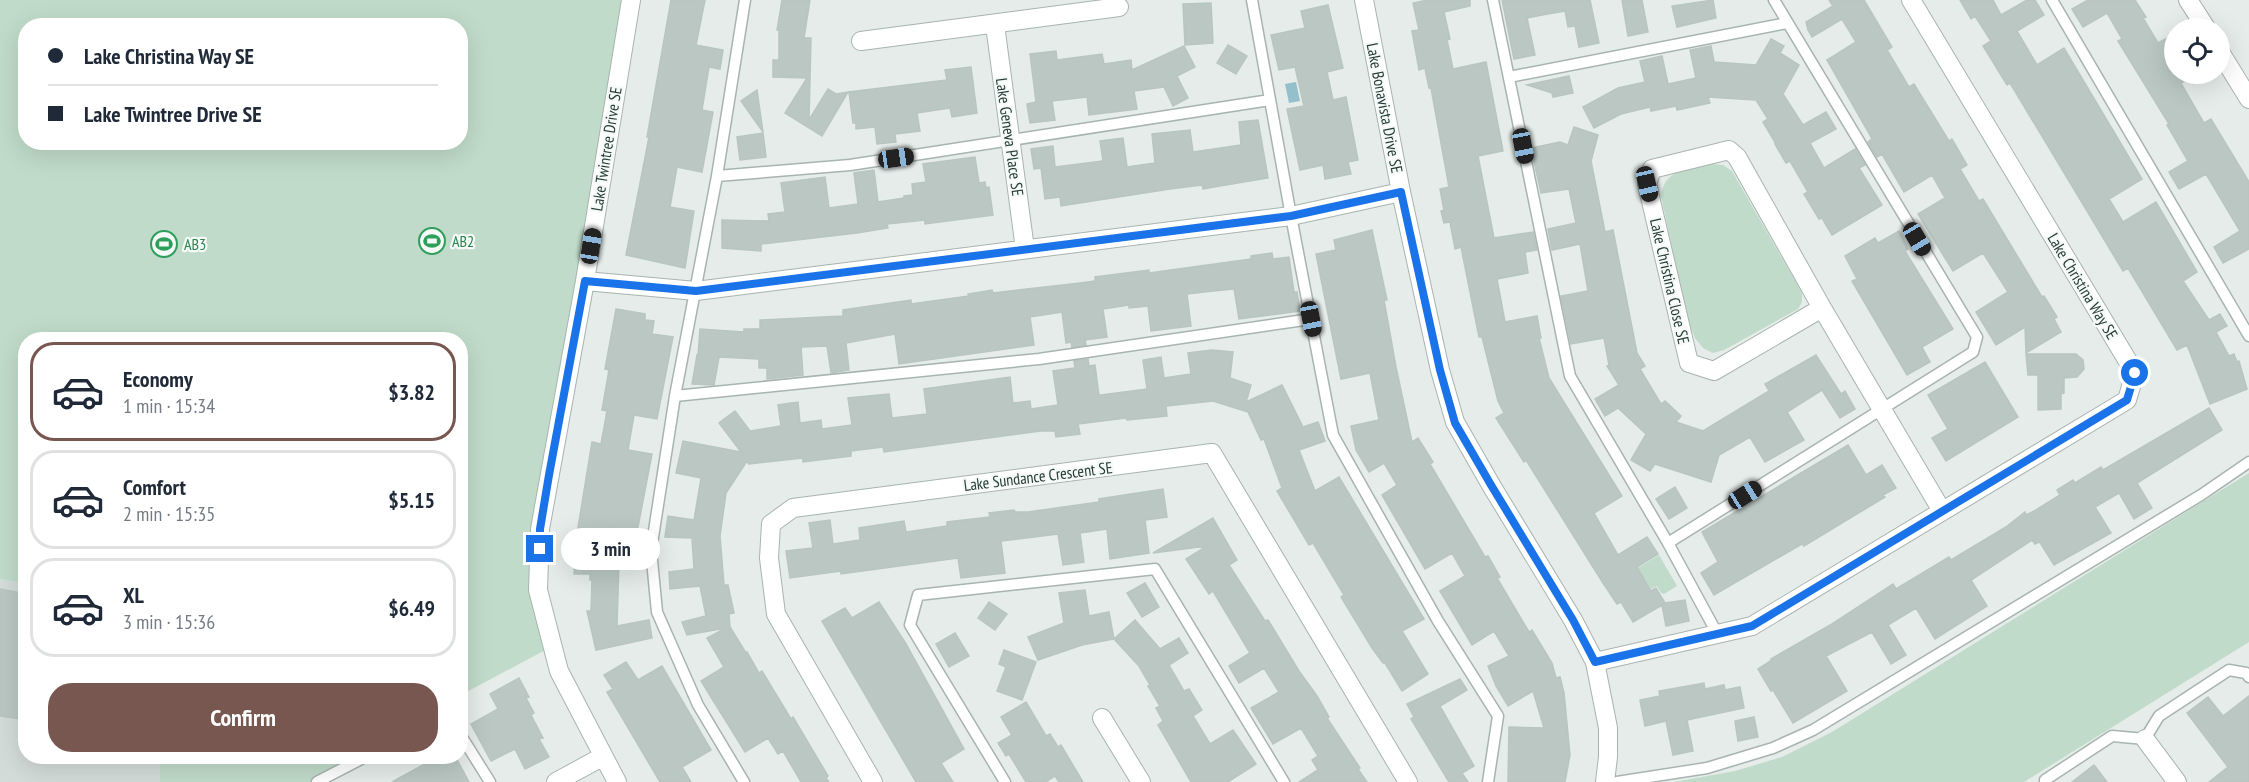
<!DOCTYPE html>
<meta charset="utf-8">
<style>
body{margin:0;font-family:"PT Sans Narrow",sans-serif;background:#f6f6f7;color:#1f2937;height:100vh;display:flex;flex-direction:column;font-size:22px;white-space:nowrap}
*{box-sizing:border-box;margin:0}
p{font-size:20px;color:#747a83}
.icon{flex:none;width:33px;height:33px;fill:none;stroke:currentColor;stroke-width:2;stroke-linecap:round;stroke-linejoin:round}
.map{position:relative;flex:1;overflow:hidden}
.panel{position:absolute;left:18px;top:332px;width:450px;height:432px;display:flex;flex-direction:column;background:#fff;border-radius:24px;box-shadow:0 6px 24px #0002}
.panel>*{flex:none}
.guide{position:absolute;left:18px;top:18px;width:450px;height:132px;border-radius:24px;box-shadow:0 6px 24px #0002;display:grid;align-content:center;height:132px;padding:0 30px;background:#fff}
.tools{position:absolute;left:2164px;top:18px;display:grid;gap:12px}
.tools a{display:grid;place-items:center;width:66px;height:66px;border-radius:50%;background:#fff;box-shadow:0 6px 24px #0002;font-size:30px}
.end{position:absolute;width:27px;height:27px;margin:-14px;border:8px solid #1a73e8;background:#fff;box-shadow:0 0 0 3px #fff}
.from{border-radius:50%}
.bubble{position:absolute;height:42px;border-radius:21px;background:#fff;box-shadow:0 6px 24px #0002;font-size:20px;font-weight:700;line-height:42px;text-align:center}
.car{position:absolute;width:18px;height:36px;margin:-18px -9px;border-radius:8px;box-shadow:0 0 4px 2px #0007;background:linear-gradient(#222 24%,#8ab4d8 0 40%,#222 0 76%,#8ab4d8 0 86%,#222 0)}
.guide b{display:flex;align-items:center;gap:21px;height:57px;font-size:22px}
.guide b+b{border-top:2px solid #e0e1e3}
.guide i{width:15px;height:15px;background:#1f2937}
ul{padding:10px 0 0;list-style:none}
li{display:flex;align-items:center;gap:18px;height:99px;margin:0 12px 9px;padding:0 18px;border:3px solid #e0e1e3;border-radius:24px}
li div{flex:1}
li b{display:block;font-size:22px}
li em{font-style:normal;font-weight:700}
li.selected{border-color:#77574f}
li>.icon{width:54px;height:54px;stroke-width:1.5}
.action{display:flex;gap:12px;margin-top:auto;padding:12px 30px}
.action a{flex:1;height:69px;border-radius:24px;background:#77574f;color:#fff;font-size:24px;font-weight:700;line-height:69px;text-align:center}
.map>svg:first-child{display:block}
</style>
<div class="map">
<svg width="2249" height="782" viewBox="0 0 2249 782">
<rect width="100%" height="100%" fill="#e5ece9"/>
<path fill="#d3dcd9" d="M0,579L25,583L26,756H160V782H0Z"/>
<path fill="#c0dbc9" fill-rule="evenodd" d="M0,0H631L540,529L551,647L461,695L460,339H26L25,583L0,579ZM26,26H460V142H26Z
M1711,164L1723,165L1732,171L1802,293V302L1798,309L1724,350L1713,353L1703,348L1695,338L1687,318L1661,196C1665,168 1688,169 1711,164Z
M2249,473V642L2024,782H1674L1735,771L1782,757L1832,732Z
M1659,555L1677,586L1664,594L1661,593L1657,586L1651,589L1638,568Z
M160,756H367L317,782H160Z"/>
<path fill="#93c0cb" d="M1296,82L1300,101L1289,103L1285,84Z"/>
<path fill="#bac7c3" stroke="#b8c5c1" stroke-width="1.5" d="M671,0H705L696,45L723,50L720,69L709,67L702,110L713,112L702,172L677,167L670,207L694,211L685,268L626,255L649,137H647Z
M782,0H810L804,38H811L809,120L828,89L836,94L848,92L822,136L785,113L807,78L773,77V60H779V30H777Z
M1428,0H1470V6L1444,12L1450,39L1447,40L1453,69L1486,62L1503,151L1478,156L1494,238L1533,232L1537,250L1525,252L1528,273L1497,279L1505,322L1537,316L1541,338H1539L1549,378L1622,496L1594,513L1618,555L1647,537L1658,554L1637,567L1651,591L1656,588L1665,603L1685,600L1689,621L1666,626L1662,605L1633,622L1621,602L1617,604L1603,583L1526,460L1524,462L1496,418L1504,413L1498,401L1482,337H1479L1461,247L1455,249L1450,222L1444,223L1441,211L1444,210L1440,189L1449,187L1431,88H1429L1425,68L1419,70L1412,31L1419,30L1413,3Z
M1502,0H1590L1599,43L1579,47L1575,26L1568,27L1565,11L1542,15L1527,18L1535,55L1514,59Z
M1622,0H1642L1648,32L1628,36Z
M1713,0L1716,18L1677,27L1672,6Z
M1829,0H1864L1892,47L1887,50L1909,87L1914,84L1949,141L1952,139L1967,165L1960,169L1979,201L1983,199L2042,297L2044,296L2057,317L2054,319L2061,332L2026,353L2025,327L1996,345L1976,312L2008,292L1983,253L1953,271L1918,214L1945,198L1932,175L1904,192L1882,154L1877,157L1868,142L1872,139L1871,137L1827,60L1856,42L1842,19L1812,37L1808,30L1806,22L1833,6Z
M1960,0H1993L2001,15L2027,0H2035L2044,15L2017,31L2037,65L2064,48L2142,179L2109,199L2123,222L2156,202L2197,272L2183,281L2209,320L2220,314L2227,326L2216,332L2229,356L2234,354L2237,362L2239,361L2247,389L2210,404L2187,345L2177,350L2128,268L2123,271L2010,83L2007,85L1983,46L1991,41L1975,16L1971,19Z
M2088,0H2135L2146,17L2143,18L2158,43L2167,38L2175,51V74H2197L2181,83L2204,123L2211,119L2249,182V249L2223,263L2214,247L2240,231L2206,174L2179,189L2169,172L2188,161L2167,125L2169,124L2118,41L2122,39L2107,13L2083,27L2072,9Z
M1211,3L1213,43L1185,45L1183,4Z
M1328,5L1343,68L1327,72L1333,100L1346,97L1358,160L1348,162L1351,174L1325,179L1323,165L1300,170L1287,109L1304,106L1295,67L1279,70L1271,35L1305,28L1301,11Z
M1771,39L1784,46L1780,53L1799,65L1783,94L1803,125L1826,112L1836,129L1810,143L1824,168L1855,149L1865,165L1859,168L1882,205L1832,235L1822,218L1819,219L1804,194L1808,192L1790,161L1786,163L1775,144H1776L1763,122L1768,119L1756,100L1708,97L1710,103L1677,110L1676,106L1651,111L1650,107L1621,114L1594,128L1583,107L1618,88L1645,82L1640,61L1662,56L1668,84L1696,78L1690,50L1711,46L1714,62L1756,65Z
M1228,45L1247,56L1236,74L1217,63Z
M1184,46L1195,67L1177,76L1188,98L1173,106L1164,87L1134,91L1137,109L1089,115L1087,97L1052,101L1055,120L1030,123L1027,104L1036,102L1030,54L1056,51L1057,60L1102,54L1104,64L1131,60L1132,70Z
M971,67L977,113L952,117L950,108L917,113L920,131L895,134L896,142L877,144L875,127L856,129V123H853L849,92L947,80L945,70Z
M1569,76L1573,93L1553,97L1552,93L1527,85Z
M757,90L763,132L741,101Z
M1258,120L1268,178L1203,189L1202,185L1170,189L1061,206L1060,197L1045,199L1041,168L1034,169L1031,149L1053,146L1055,167L1103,161L1100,141L1123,138L1127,167L1155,163L1152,134L1190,130L1193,152L1241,145L1239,122Z
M1574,127L1598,135L1591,161L1605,232L1613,230L1637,353L1645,366L1640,369L1661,404L1665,401L1681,416L1676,422L1703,431L1769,391L1765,384L1816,355L1841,394L1845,391L1855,409L1840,418L1822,390L1787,412L1804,440L1765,462L1750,437L1719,455L1711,482L1655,464L1650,471L1631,460L1646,434L1618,408L1605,416L1595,399L1619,385L1607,366L1609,365L1604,338L1571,344L1561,296L1588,291L1580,244L1552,250L1548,229L1576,223L1569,189L1541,193L1531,148L1560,142L1568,145Z
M763,133L766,157L740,160L737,137Z
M975,157L979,183L985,182L986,188L989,187L993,215L925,224V220L887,224L888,228L857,233L761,244V251L722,248V220L769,221L768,214L785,212L781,183L825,177L829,208L858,204L854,173L874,170L878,202L904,198V196L913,195L912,184L926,182L923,164Z
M1372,230L1387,300H1384L1396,367L1412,442L1418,438L1433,462L1430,464L1485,557L1488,556L1500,577L1497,578L1529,632L1532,630L1552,663L1556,678L1560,677L1564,693L1570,755L1565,782H1508L1509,727L1544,728L1533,691L1508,706L1496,686L1488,666L1509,656L1494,631L1472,645L1440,591L1465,576L1452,553L1425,569L1382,495L1397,485L1384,463L1369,472L1356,450L1351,426L1379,420L1370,373L1341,379L1316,254L1336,250L1334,240Z
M1899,231L1908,249L1905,251L1953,329L1922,347L1930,362L1907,375L1852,281L1857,279L1845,256L1875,238L1878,243Z
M1272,253L1273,259L1289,257L1294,292H1297L1300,311L1239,319L1234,289L1213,291L1187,294L1191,326L1151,331L1148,306L1129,308V305L1103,309L1107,337L1085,340L1086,345L1072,347L1071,342L1066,343L1062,312L1030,317L1034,345L899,364L895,334L846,343L849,370L831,373L827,346L801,347L803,375L767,379V368H759V359L719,357L714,385L692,384L697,355L698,356L700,329L744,332V329H760V320L843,316V310L898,302L911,300V304L969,296L968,294L992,290L993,293L1080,283L1095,281V277L1149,270V273L1251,259V256Z
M616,309L645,314V320L654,321L652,334L673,337L657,419L634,415L628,450L652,454L637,532L611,528L605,562H619L617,626L649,620L652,638L596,650L587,611H591L592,580H590V574H574L575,546L592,442L601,444L607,411L602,410L609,370L605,369Z
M1212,350L1233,352L1230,378L1251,385L1246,402L1282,385L1303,427L1318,422L1325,441L1299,450L1315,491L1339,477L1424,619L1402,631L1428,674L1402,691L1385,663H1383L1372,648L1341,597L1344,595L1313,543L1309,545L1277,491L1282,488L1264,439L1261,440L1248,412L1213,401L1166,406L1167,416L1127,420L1126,418L1078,424L1080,434L1056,437L1055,431H1041L884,452L883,447L851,451V456L803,462V458L749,464L747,461L726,493L720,536L724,585H728L734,613L729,614L730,627L746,653L747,652L759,673L762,671L791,719L793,717L828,776L826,778L829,782H801L783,751L778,754L768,738L745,752L701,681L724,667L707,638L726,628L687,635L682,622L706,616L700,586L670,589L669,572L694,569L692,538L665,537L668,516L694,520L701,478L676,473L683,441L741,452L719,423L735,411L750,431L781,426L778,405L798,402L800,423L821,420L822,429L852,425L848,398L889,394L892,418L927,414L924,389L1010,377L1013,403L1030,401L1031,409L1058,405L1053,371L1075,368L1074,361L1088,359L1089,366L1095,365L1099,395H1101L1147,389L1143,360L1161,357L1164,378L1191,374L1188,353Z
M2026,354H2076L2083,360L2084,369L2077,377L2064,378V393L2061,394V409L2038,410V375H2028Z
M1985,362L2018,417L1946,461L1932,438L1948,429L1928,395Z
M2209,408L2222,430L2137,483L2152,508L2134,519L2119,493L2095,507L2111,533L2054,565L2041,544L2039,542L2035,544L2032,540L1971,580L1987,606L1935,639L1916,608L1888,625L1906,655L1891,664L1872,632L1826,656L1847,691L1793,723L1773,690L1771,691L1758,669L1772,660L1771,659L1832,624L1893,584L1896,589L1949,557L1951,560L2006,527L2025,512L2026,515L2036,510L2060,495L2057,490L2073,480L2075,483L2101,467L2103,470Z
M1848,445L1866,475L1882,465L1896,488L1883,495L1885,497L1804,546L1802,544L1714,595L1701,573L1718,562L1702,532Z
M1675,487L1687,508L1669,519L1656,499Z
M1163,489L1167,517L1145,520L1149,553L1110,559L1107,529L1080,533L1084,562L1063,565L1058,534L1001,541L1005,573L961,578L958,558L841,574V571L790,578L786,551L813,548L809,523L830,520L833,544L860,540L859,528L904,521L906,532L947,526V522L990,517L989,513L1014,510L1015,512H1028L1099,502V499Z
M1213,518L1237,560L1229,565L1265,621L1268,620L1299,671L1317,696L1329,717L1327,718L1360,768L1358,769L1367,782H1299L1318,770L1312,760L1318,756L1301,728L1273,744L1251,708L1279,692L1264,668L1239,683L1229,666L1250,653L1213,591L1209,594L1186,559L1207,546L1153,553Z
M1145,583L1159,607L1142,617L1127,593Z
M0,589L26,594V720L0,716Z
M1085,590L1089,616L1109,612L1114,639L1082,645L1038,660L1028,637L1064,623L1059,593Z
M879,602L906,644L964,749L941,763L953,782H916L822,621L845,608L852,618Z
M989,602L1007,614L995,630L978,618Z
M1135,620L1160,649L1179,638L1188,653L1169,665L1184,691L1189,689L1202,710L1193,716L1210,744L1233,730L1256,764L1228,782H1191L1158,725L1163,721L1156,708L1160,706L1148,686L1150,685L1139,666L1114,639Z
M955,633L969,656L949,667L936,644Z
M1004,650L1036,662L1022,700L997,691L1006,667L999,664Z
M626,662L638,680L662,666L711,750L682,767L691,782H660L607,692L613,689L604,675Z
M519,678L529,697L526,698L534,713L531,715L543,738L539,739L549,757L525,769L515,749L491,761L471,724L498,709L490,694Z
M1460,679L1467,690L1440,706L1474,766L1462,773L1468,782H1449L1411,719L1414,717L1407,704Z
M1704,683L1705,689L1724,685L1725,690L1740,687L1744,708L1687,720L1693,751L1673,755L1666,721L1645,726L1640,700L1660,696L1659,691Z
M2249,696V782H2209L2228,767L2187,713L2208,697L2223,716Z
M1026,702L1046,736L1050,734L1058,747L1061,745L1083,782H1059L1055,776L1046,782H1026L1009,754L1006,756L998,743L1012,735L1001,717Z
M1754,717L1758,737L1738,741L1735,721Z
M430,756H455L469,782H392L432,760Z
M2094,765L2107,782H2072Z"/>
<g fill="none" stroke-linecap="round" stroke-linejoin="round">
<defs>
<path id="service" d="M1252,0L1291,216L1333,435L1438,621L1498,716L1488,782
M1493,0L1570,376L1668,543L1718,635
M2052,0L2249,336
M1509,77L1787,23
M717,176L850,165L1270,100
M675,396L1039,359L1311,319
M1668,543L1973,352L1977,337L1774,0
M460,734L490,782
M317,782L367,756
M744,782L698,705L657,612L651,550L675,396L717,176L745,0
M1005,782L910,625L918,595L1155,569L1284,782
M1617,782L1707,768L1773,748L1813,730L2201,495L2249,462
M2045,782V780L2112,736L2145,739L2159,716L2229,670L2246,673L2249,677"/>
<path id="minor" d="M2188,0L2206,28
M995,25L1025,249
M861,41L1119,7
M2220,52L2249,99
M585,281L696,291L1291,216L1401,192
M1822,308L1714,371L1689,363L1647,184L1652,169L1729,150L1737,157L1822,308L1942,511
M1595,662L1752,626L2127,400L2135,373L1911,0
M1102,718L1141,782
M2145,739L2177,782
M556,782L602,757
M617,782L559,671L538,590L540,529L585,281L631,0
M873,782L776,614L769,558L771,524L793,508L1212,453L1408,782"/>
<path id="tertiary" d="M1364,0L1401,192L1440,370L1455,422L1491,485L1573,620L1595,662L1608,728V757L1605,782"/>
</defs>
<use href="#service" stroke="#a8b4b0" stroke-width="13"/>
<use href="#minor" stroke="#a8b4b0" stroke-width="20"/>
<use href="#tertiary" stroke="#a8b4b0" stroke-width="20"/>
<use href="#service" stroke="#fff" stroke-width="10"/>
<use href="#minor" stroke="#fff" stroke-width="18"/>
<use href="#tertiary" stroke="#fff" stroke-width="18"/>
</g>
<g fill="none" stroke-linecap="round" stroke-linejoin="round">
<path stroke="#1a73e8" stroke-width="8" d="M540,549V529L549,475L585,281L696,291L1291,216L1401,192L1440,370L1455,423L1491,485L1573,620L1595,662L1752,626L2127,400L2135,373"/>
</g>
<defs>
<symbol id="stadium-ring" viewBox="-11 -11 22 22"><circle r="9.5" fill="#f5f9f7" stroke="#2e9e5b" stroke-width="1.5"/><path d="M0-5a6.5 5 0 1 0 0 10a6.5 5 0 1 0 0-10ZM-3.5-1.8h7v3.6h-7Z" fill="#2e9e5b"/></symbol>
</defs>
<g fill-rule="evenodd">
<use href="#stadium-ring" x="417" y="226" width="30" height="30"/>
<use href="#stadium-ring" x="149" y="229" width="30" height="30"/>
</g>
<g text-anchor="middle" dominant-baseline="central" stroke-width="4.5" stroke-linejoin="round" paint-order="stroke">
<g font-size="16" fill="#263c37" stroke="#f5f9f7">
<text transform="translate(1385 108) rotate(79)">Lake Bonavista Drive SE</text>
<text transform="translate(1010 137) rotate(82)">Lake Geneva Place SE</text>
<text transform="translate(606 149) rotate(-81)">Lake Twintree Drive SE</text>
<text transform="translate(1670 281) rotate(77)">Lake Christina Close SE</text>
<text transform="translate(2083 286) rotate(59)">Lake Christina Way SE</text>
<text transform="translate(1038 476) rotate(-7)">Lake Sundance Crescent SE</text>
</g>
<g font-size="16" fill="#27864d" stroke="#f5f9f7" text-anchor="start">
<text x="452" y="241">AB2</text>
<text x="184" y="244">AB3</text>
</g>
</g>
</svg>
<div class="tools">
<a><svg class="icon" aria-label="locate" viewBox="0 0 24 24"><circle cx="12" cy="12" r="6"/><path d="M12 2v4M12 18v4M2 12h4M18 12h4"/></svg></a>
</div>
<i class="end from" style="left:2135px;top:373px"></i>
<i class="end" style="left:540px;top:549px"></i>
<div class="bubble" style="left:561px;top:528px;width:99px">3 min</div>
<i class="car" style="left:1523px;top:146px;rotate:169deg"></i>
<i class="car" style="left:896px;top:158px;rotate:82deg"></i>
<i class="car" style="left:1647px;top:184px;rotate:167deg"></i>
<i class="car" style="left:1917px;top:239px;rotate:149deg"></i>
<i class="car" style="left:591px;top:246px;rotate:9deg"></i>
<i class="car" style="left:1311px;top:319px;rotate:169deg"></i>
<i class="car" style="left:1745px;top:495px;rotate:58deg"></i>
<div class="guide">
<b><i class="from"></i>Lake Christina Way SE</b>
<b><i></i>Lake Twintree Drive SE</b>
</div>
<section class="panel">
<ul>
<li class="selected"><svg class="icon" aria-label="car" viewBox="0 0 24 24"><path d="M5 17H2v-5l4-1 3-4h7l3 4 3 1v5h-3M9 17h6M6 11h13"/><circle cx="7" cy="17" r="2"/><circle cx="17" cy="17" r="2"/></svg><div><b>Economy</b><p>1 min · 15:34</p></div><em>$3.82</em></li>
<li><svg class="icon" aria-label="car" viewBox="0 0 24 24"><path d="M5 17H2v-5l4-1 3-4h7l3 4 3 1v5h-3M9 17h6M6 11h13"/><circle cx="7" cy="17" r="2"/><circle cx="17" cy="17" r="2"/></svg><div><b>Comfort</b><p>2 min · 15:35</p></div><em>$5.15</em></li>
<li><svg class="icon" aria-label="car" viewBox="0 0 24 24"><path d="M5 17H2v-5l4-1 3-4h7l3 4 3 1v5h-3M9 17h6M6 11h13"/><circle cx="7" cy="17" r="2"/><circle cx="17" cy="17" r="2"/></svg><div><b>XL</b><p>3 min · 15:36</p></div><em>$6.49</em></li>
</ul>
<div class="action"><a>Confirm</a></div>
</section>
</div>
